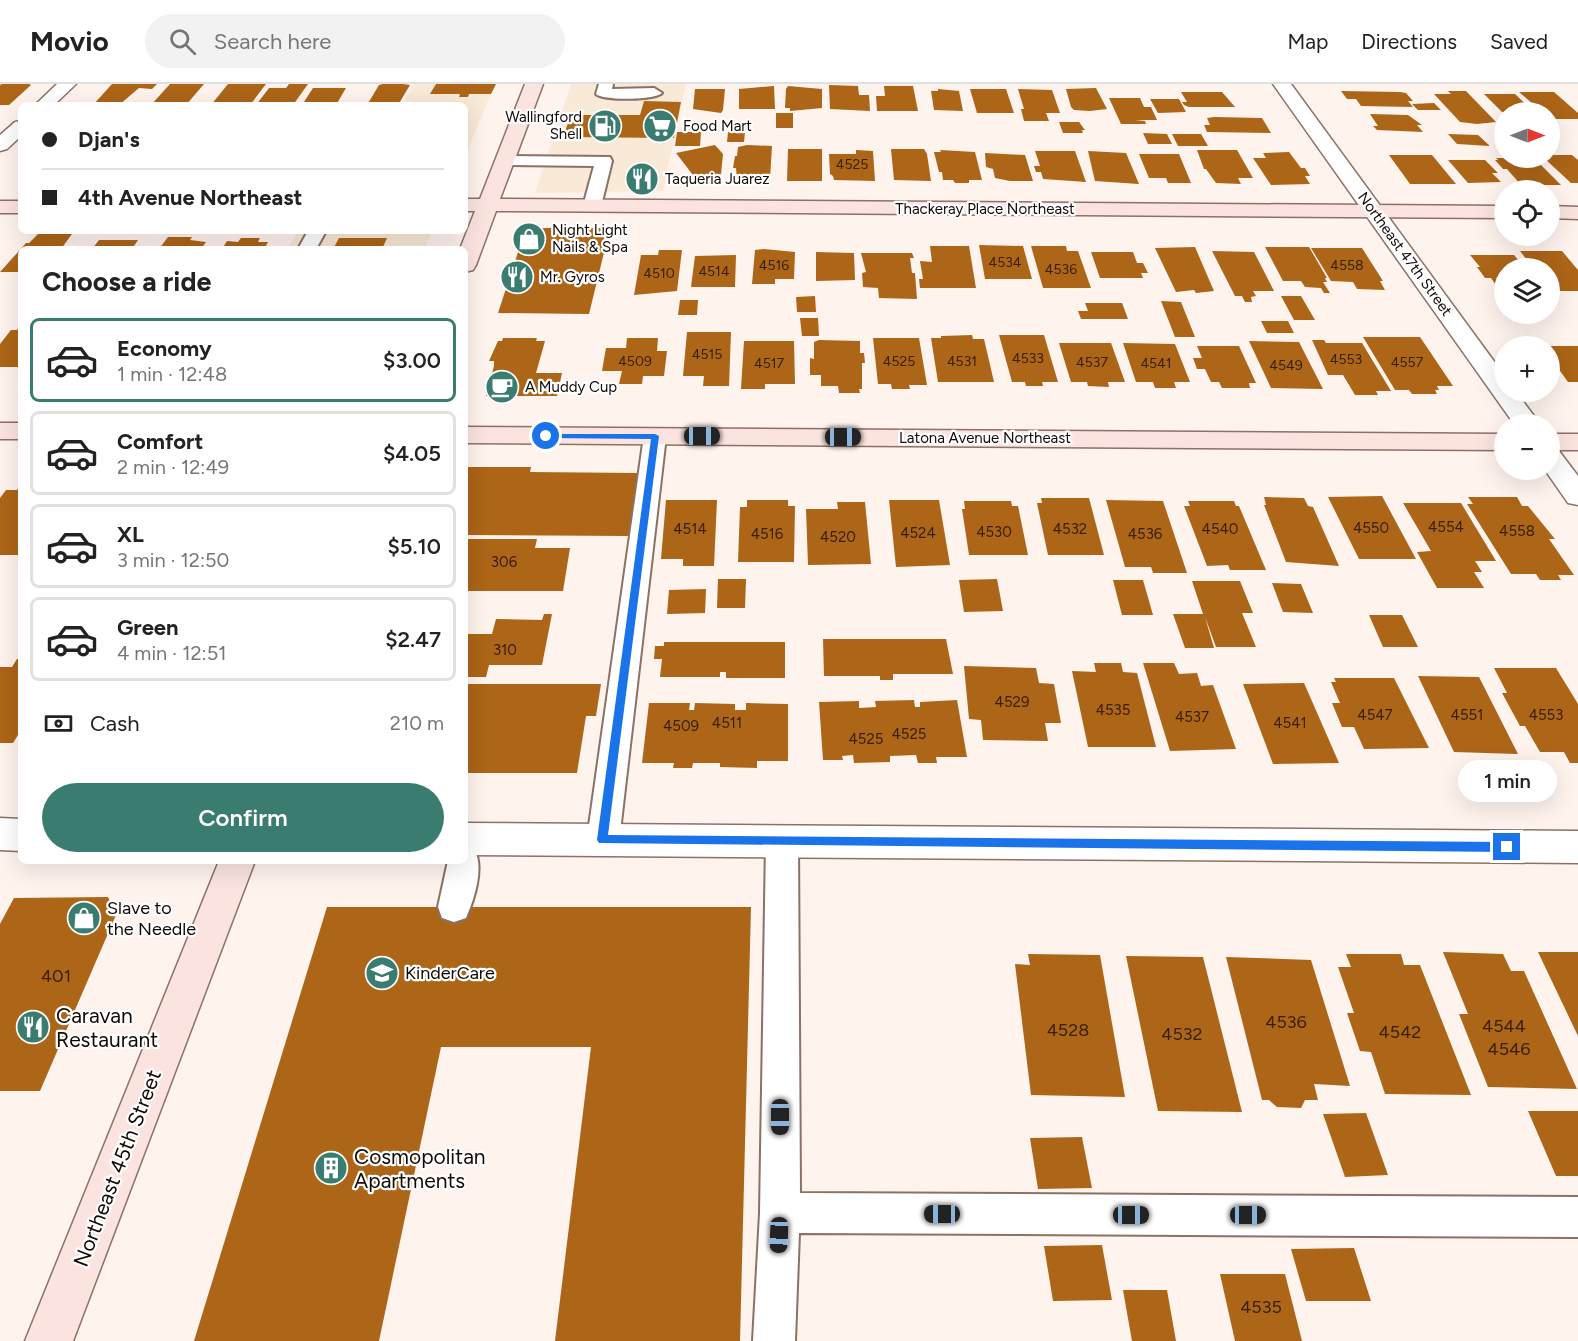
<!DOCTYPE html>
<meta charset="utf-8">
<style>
body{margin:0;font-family:Figtree,sans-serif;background:#f2f2f2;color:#222;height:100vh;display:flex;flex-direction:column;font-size:22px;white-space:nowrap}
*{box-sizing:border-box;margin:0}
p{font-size:20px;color:#767676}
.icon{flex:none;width:33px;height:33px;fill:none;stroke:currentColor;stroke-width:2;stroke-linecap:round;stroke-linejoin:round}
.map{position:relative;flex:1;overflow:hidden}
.drawer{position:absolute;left:18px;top:162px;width:450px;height:618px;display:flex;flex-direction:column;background:#fff;border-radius:9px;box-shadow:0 6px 24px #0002}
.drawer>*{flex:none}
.banner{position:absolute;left:18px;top:18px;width:450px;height:132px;border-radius:9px;box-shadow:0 6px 24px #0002;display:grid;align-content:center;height:132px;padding:0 24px;background:#fff}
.needle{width:39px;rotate:90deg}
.buttons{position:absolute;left:1494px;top:18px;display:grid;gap:12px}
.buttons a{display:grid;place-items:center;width:66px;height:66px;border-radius:50%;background:#fff;box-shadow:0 6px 24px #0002;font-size:30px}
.end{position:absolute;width:27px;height:27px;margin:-14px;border:8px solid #1a73e8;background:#fff;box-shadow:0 0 0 3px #fff}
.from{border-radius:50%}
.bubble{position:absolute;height:42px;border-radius:21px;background:#fff;box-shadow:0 6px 24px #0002;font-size:20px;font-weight:600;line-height:42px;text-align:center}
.car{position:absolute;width:18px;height:36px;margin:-18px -9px;border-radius:8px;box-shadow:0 0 4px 2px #0007;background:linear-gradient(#222 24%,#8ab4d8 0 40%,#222 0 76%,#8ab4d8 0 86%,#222 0)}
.banner b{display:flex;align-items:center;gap:21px;height:57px;font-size:22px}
.banner b+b{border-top:2px solid #e0e0e0}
.banner i{width:15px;height:15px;background:#222}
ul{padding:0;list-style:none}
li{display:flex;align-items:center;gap:18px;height:84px;margin:0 12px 9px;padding:0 12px;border:3px solid #e0e0e0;border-radius:9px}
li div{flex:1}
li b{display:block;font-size:22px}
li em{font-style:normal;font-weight:600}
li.selected{border-color:#3a7d70}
li>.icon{width:54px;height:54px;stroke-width:1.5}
h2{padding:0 24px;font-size:27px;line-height:72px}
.pay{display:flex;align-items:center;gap:15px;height:66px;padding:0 24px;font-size:22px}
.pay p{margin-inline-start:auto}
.action{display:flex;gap:12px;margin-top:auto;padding:12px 24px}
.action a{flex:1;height:69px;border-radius:36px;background:#3a7d70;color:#fff;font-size:24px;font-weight:600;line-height:69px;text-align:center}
header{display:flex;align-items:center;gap:36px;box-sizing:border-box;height:84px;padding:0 30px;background:#fff;border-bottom:2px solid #e0e0e0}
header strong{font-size:28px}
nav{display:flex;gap:33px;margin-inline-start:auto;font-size:21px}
.search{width:420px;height:54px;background:#f2f2f2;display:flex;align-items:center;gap:15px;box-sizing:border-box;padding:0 21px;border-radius:33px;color:#767676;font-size:22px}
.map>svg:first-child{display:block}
</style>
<header>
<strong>Movio</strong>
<div class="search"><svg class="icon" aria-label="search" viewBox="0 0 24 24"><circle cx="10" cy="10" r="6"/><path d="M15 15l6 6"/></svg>Search here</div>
<nav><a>Map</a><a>Directions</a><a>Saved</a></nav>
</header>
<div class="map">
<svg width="1578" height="1257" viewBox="0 0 1578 1257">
<rect width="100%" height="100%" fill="#fff3ee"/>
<path fill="#f9e9d7" d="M414,0H495L465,72V21H402Z
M571,0H686L663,107L535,109Z
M298,147H432L425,165H287Z"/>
<path fill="#ad6517" d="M2,0H29L31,1L9,21H0V1Z
M112,0H157L152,5L139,4L119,21H93Z
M170,0H204L186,21H151Z
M228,0H266L250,21H211Z
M289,0H308L293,21H256L269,4H286Z
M383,0H403L410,1L398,21H367L379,1Z
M436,0H496L491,10H469L468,13H459L460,10H430Z
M829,1L858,2L859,11H869L870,27L830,25Z
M774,2L775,25H739V5Z
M788,2L822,5V24L790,27V24H785L786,5Z
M884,2H913L918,27H877L876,12H885Z
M313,4H346L336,21H302Z
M1096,4L1107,25L1090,27L1074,26L1071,23L1066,5Z
M695,5H725L723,26L721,29L693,25Z
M938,5L959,7L963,27L934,26L931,7H938Z
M970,5H1006L1014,29H977Z
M1018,5L1052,6L1060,29H1046L1049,37H1024L1021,25H1024Z
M1341,7L1400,8L1406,9L1413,17H1408L1413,23L1361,22L1356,15H1347Z
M1448,7H1466L1496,38L1477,40L1460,38L1434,10H1451Z
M1181,8H1222L1235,23H1189L1184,21L1182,18H1187Z
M1519,8H1554L1578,29V35H1550V28H1542Z
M1484,10H1515L1533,27L1502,28Z
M1109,14H1140L1144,23H1151L1157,36H1135L1145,37L1146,40H1121Z
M1150,15H1179L1186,28L1158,29Z
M644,17L681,18L674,54L563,53L571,31H640Z
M1434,19L1441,26H1418L1412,20Z
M776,29H793V44H776Z
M1370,30L1408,31L1422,41H1417L1423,48L1377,46L1373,42H1378Z
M1214,33L1262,34L1271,49L1207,48L1204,41H1210L1207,34Z
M736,37H751L750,46H736Z
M1059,38H1079L1085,46H1082L1083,49H1063Z
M677,48H701L700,62H675Z
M728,48H745L744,58H727Z
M1143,49L1167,50L1172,60H1148Z
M1172,50H1201L1208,62H1178Z
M1448,50L1478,51L1490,62L1457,60Z
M715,61L723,70L721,90L696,95L676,69Z
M747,61L772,62L770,95H737L736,84H733L735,72H737L738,63Z
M788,65H822V97H787Z
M891,65H924L927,70L931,97L894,96Z
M856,66L873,67L875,97L834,96L833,92L830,90L829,70H856Z
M940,66L975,68L982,96H969V99H955L953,96H943L942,88H939L934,68H941Z
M1197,66H1237L1253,94H1238L1241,100L1216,99L1206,85H1204Z
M1035,67H1075L1086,98L1043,95L1041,88H1036L1034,82H1040Z
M1088,67L1126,69L1139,100L1095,97Z
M1289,68L1301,84H1305L1310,92H1305L1310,100L1271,101L1253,74H1266L1263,69Z
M985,69L1025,71L1033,97H1010L995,94L993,85L986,83Z
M1139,70H1179L1191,99H1168L1166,94H1149Z
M1389,71H1432L1456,100H1410Z
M1550,71H1572L1578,76V99H1571L1544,74H1550Z
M1496,74H1534L1561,101H1521L1507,85H1503L1495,76H1498Z
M1448,76H1485L1498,89H1492L1501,98L1468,99Z
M526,144H610L589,230L498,229Z
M38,150H72L61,165H21V188H0L26,159H29Z
M168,153H192L190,156L206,158L201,165H159Z
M241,154H260L258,158H268L264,165H222L227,157L238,158Z
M339,154H387L382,165H333Z
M99,156H138L132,165H92Z
M979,161L1023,162L1032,195H985Z
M930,162H969L976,204H920L919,195H923L920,177L932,178Z
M1031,162H1066L1067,167H1078L1091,204H1043Z
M1195,163L1214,207L1196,209L1194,206L1176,208L1155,164Z
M1265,163H1309L1327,194H1325L1327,198H1323L1330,209H1324L1321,204L1305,203L1301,197H1283Z
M1311,164H1362L1383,197H1380L1385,206L1357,205L1353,198L1331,197Z
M764,165L795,168L794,195H775V200H752L755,166Z
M659,166H682L677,207L634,211L641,171H658Z
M1212,167L1254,168L1274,207H1253L1256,212L1251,213L1252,218H1245L1242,212H1235Z
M1520,167H1562L1578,186V207H1553L1550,202V184H1533Z
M816,168L854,169L855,196L816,197Z
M1091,168H1133L1137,179H1143L1148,189H1141L1143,194H1100Z
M861,169H912L914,174H910L912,189H915L917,215L879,214L878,204L863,203L862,189L866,188Z
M736,171L735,203H691L695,172Z
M1470,171H1514L1525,184H1504V210H1502L1491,194H1485L1477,183H1480Z
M815,212L816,228H797L796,213Z
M1281,212H1301L1315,236H1294Z
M680,216H698L697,231H678Z
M1161,217L1181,218L1195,253H1175Z
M1085,219H1122L1128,235H1081L1078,227H1088Z
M800,234H818L819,252H802Z
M1261,237H1288L1294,249H1267Z
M21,242V283H0V260L11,246H17Z
M687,248H731L729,302H703L704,292H683Z
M972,251L973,255H984L994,298H938L931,254H941V252Z
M999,251H1044L1058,298H1042L1043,302H1026L1025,298H1012Z
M1363,253H1420L1453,302H1437L1439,306H1435L1437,310H1412L1409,306H1395Z
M503,254H537L536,257H545L536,289H562L557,312H486L494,282V277H489L498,257H502Z
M627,254H658L657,267H667L664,292H643L642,300H619L622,287H602L606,264H626Z
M873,254H919L927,301H909L910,305H892L891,300H878Z
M819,256L860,257V269H864L865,279H862V305H859L860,309H839L838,302H821V291H810V274L814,275V258Z
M1312,256H1324L1326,259H1362L1391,307H1376L1378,311H1355L1343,291H1328Z
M744,257H794L795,300H765V305H741Z
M1249,257L1299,258L1323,305L1271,304Z
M1059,259H1111L1125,298H1108L1109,303L1088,302L1087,298H1071Z
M1123,259L1175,260L1190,298H1174L1176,304H1155L1153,298H1136Z
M1197,262H1239L1256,299H1249L1250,304H1222L1219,298H1211L1205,285H1197L1193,274H1202Z
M1550,262H1578V298H1568L1550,273Z
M465,383H531L530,388L638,389L629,452L465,451Z
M21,401V466L18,471H0V414L6,406H17Z
M1382,412L1416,475H1359L1328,413Z
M1264,413L1304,414L1308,422L1313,423L1339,482L1286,478L1264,421H1266Z
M1468,413H1517L1522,422H1528L1555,455H1549L1574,491H1558L1561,496H1540L1536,490H1511L1467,420H1473Z
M1041,414H1089L1104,471H1048L1037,419H1042Z
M666,416H717L714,482H683V475H661Z
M747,416H788V422H795L794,478H738L740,423H747Z
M889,416H939L950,481L896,483Z
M1106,416L1163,417L1187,489H1153L1151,483H1125Z
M964,417H1011L1012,422H1018L1028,471H969L962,425H965Z
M1188,417H1234L1236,422H1239L1266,486H1230L1228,481L1207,482L1184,422H1190Z
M837,418H865L871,480L808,481L806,425H838Z
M1403,419H1461L1496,477H1475L1482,488H1474L1484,504H1437L1417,468L1431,467Z
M465,455H537L535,464H570L563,507H465Z
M718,495H746L745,524H717Z
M997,495L1003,527L964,528L959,496Z
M1113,496H1143L1153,531H1122Z
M1192,497H1240L1253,529H1242L1256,563H1216L1205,533L1214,564H1185L1173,530H1203Z
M1272,499L1301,500L1313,529L1283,528Z
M706,505L705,529L667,530L669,506Z
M544,530H552L542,581H489L486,593H465V550H492L496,535L542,536Z
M1369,531H1402L1418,563H1383Z
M823,555H946L953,590H893V596H880V592H824Z
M664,558H785V594H726V588H720V593H660L662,575H654L655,562H664Z
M17,575H21V646L13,659H0V583H12Z
M1094,579H1121L1123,588L1137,589L1156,663H1088L1072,587L1096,588Z
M1143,579H1174L1179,590L1197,589L1201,602L1213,601L1236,665L1170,667Z
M964,582L1036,584L1039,599L1054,600L1061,639H1045L1048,657L983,656L981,636L969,635Z
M1494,584H1556L1578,620V679H1570L1564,668H1540L1525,642H1520L1502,609H1507Z
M1418,592L1479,593L1518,670L1454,668Z
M1334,594H1394L1429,664L1364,665L1354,643H1342L1332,619H1340L1331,598H1336Z
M1304,599L1339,679L1273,680L1243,600Z
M465,600H601L596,632H586L577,689H465Z
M914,616L915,623H920V618L957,616L967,673H936L937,679H918L916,671L890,672V678L854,679L853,671L842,672L843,676H823L819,618L859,617V624L876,623L875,617Z
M649,619H690L689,626H694L695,619L735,620V626H746V619L788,620V677H757V684L720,683V679H693L692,684H673L674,679H642Z
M108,813L116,831L40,1007H0V840L14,814Z
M327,823H751L740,1257H555L591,963H441L379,1257H194Z
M1443,868L1503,870L1511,887H1524L1577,1005L1488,1003L1459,930H1468Z
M1538,868H1578V952Z
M1028,870L1100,871L1125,1013L1031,1011L1015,880L1030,881Z
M1346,870H1401L1404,881H1420L1471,1011L1385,1010L1371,968L1360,967L1347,929H1354L1338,883H1351Z
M1126,872L1203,873L1242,1028L1158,1027Z
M1226,873L1311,876L1350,1002L1314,1000L1318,1016H1305L1301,1024L1277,1023L1269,1016H1262Z
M1528,1027H1578V1092H1556Z
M1366,1029L1388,1091L1345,1093L1323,1030Z
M1082,1053L1092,1104L1038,1105L1030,1054Z
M1102,1161L1112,1216L1053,1217L1044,1162Z
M1354,1164L1371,1217H1306L1291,1165Z
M1220,1190H1285L1302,1257H1235Z
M1123,1206H1167L1176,1257H1132Z"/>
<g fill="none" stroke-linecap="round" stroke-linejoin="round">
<defs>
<path id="lane" d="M599,0H613L612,5L654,4L662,9C655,16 603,17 596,10Z
M505,72L610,73L612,77L601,122L598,126H586L583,122L594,82L499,81L497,77Z
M308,147H326L316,165H298Z
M655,345L663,347L666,352L619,756L614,766L603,770L592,766L587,756L644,352L647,347Z
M782,743L793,747L798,757L800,1109L1578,1113V1153L799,1149L795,1257H753L760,1129L766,757L771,747Z
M465,763L475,767C484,785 474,816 466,834L454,838L442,834L438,823L448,777H465Z"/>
<path id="street" d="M57,0H76L54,21H35Z
M1273,0H1291L1504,291V308H1516L1540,340H1514Z
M21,37V52L7,65L0,67V51L15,38Z
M1550,364L1559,367L1578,392V421L1568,419L1545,386H1550Z
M0,734L21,735V767L0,766Z
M465,739L1578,747V779L465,771Z"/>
<path id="secondary" d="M525,0H543L500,115L1504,122V134L496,127L476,181L473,186L465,188V165H460L475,127H465V115H480Z
M0,117H21V129H0Z
M1550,122L1578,123V135L1550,134Z
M0,339H21V355H0Z
M465,343L1504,350V366L465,359Z
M1550,350H1578V366H1550Z
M219,777H255L73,1257H25Z"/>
</defs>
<use href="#lane" stroke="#8b7166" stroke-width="4"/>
<use href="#street" stroke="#8b7166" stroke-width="3"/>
<use href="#secondary" stroke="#8b7166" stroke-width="3"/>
<use href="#lane" fill="#fff" fill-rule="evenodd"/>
<use href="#street" fill="#fff" fill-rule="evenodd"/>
<use href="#secondary" fill="#fbe4df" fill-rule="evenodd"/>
</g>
<path fill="#1a73e8" d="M543,350H655L659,352L608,751L1507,758L1512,763L1507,768L599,759L597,756L651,355L546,354L542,352Z"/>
<defs>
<symbol id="fuel-disc" viewBox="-11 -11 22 22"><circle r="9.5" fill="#3a7d70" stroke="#fff"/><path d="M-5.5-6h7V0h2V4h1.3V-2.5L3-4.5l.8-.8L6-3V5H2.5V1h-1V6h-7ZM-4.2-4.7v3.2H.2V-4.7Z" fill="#fff"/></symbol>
<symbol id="supermarket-disc" viewBox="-11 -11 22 22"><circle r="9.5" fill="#3a7d70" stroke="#fff"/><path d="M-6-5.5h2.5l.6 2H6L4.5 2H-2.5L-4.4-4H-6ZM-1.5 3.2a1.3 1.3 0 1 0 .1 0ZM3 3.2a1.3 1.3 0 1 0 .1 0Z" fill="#fff"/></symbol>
<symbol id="restaurant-disc" viewBox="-11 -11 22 22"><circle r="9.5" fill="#3a7d70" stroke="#fff"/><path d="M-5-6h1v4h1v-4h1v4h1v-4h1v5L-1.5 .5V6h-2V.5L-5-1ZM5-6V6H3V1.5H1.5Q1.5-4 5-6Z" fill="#fff"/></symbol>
<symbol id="shop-disc" viewBox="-11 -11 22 22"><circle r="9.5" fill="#3a7d70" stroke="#fff"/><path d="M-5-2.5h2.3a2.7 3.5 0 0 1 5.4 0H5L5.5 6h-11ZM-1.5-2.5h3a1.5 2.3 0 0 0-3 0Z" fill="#fff"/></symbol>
<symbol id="cafe-disc" viewBox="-11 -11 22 22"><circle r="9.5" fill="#3a7d70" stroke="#fff"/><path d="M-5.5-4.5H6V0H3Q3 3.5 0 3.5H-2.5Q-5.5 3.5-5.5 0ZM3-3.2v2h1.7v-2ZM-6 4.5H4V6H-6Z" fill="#fff"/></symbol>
<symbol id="school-disc" viewBox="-11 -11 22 22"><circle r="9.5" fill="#3a7d70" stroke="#fff"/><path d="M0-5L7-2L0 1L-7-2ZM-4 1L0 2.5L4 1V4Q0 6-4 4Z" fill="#fff"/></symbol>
<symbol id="building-disc" viewBox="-11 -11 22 22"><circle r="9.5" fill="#3a7d70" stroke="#fff"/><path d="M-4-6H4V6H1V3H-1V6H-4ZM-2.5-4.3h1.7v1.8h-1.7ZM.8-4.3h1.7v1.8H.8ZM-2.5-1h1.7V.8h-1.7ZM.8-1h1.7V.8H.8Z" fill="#fff"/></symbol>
</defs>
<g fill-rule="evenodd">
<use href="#fuel-disc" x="586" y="23" width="38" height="38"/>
<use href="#supermarket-disc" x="641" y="23" width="38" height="38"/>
<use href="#restaurant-disc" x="623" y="76" width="38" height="38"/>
<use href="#shop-disc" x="510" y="136" width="38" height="38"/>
<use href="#restaurant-disc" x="498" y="174" width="38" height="38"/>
<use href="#cafe-disc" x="483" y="284" width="38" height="38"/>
<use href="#shop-disc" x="65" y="815" width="38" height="38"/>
<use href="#school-disc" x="363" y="870" width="38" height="38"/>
<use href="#restaurant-disc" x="14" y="924" width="38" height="38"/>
<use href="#building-disc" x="312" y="1065" width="38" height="38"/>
</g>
<g text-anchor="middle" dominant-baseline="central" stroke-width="4.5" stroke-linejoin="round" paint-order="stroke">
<g font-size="14" fill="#39200a">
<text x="852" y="80">4525</text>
<text x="1005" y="178">4534</text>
<text x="774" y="181">4516</text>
<text x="1347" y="181">4558</text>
<text x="1061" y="185">4536</text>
<text x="714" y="187">4514</text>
<text x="659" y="189">4510</text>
<text x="707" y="270">4515</text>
<text x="1028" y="274">4533</text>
<text x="1346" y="275">4553</text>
<text x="635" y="277">4509</text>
<text x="899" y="277">4525</text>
<text x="962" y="277">4531</text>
<text x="1092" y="278">4537</text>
<text x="1407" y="278">4557</text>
<text x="769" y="279">4517</text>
<text x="1156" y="279">4541</text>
<text x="1286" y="281">4549</text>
</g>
<g font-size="15" fill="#120906" stroke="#fff" text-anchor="start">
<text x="582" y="33" text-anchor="end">Wallingford<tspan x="582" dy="17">Shell</tspan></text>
<text x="683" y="42">Food Mart</text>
<text x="665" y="95">Taqueria Juarez</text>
<text x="552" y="146">Night Light<tspan x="552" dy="17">Nails &amp; Spa</tspan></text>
<text x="540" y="193">Mr. Gyros</text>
<text x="525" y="303">A Muddy Cup</text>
</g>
<g font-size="15" fill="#120906" stroke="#fff">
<text x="985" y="125">Thackeray Place Northeast</text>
<text transform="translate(1405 170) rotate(54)">Northeast 47th Street</text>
<text x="985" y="354">Latona Avenue Northeast</text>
</g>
<g font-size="15" fill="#39200a">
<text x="1446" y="443">4554</text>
<text x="1371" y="444">4550</text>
<text x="690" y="445">4514</text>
<text x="1070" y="445">4532</text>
<text x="1220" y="445">4540</text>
<text x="1517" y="447">4558</text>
<text x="994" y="448">4530</text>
<text x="918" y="449">4524</text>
<text x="767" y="450">4516</text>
<text x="1145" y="450">4536</text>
<text x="838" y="453">4520</text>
<text x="504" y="478">306</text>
<text x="505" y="566">310</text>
<text x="1012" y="618">4529</text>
<text x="1113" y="626">4535</text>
<text x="1375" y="631">4547</text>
<text x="1467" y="631">4551</text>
<text x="1546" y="631">4553</text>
<text x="1192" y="633">4537</text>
<text x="727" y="639">4511</text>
<text x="1290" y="639">4541</text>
<text x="681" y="642">4509</text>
<text x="909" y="650">4525</text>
<text x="866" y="655">4525</text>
</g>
<g font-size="18" fill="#120906" stroke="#fff" text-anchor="start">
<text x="107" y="824">Slave to<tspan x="107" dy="21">the Needle</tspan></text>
<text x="405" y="889">KinderCare</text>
</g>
<g font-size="18" fill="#39200a">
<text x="56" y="892">401</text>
<text x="1286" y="938">4536</text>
<text x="1504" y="942">4544</text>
<text x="1068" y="946">4528</text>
<text x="1400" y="948">4542</text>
<text x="1182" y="950">4532</text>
<text x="1509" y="965">4546</text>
<text x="1261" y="1223">4535</text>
</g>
<g font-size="21" fill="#120906" stroke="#fff" text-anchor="start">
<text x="56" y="931">Caravan<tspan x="56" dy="24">Restaurant</tspan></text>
<text x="354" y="1072">Cosmopolitan<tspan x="354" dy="24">Apartments</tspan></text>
</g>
<g font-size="21" fill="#120906" stroke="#fff">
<text transform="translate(117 1084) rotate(-69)">Northeast 45th Street</text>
</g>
</g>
</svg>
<div class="buttons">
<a><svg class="needle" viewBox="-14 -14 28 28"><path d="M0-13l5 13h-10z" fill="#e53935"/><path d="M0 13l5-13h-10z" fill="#767676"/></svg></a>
<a><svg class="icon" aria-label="locate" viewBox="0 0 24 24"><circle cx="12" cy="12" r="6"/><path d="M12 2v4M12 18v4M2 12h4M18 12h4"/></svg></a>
<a><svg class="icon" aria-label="layers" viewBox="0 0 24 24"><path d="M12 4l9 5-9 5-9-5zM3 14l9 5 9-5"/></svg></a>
<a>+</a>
<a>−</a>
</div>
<i class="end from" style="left:546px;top:352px"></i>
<i class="end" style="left:1507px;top:763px"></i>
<div class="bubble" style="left:1458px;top:676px;width:99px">1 min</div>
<i class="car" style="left:702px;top:352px;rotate:90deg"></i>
<i class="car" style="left:843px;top:353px;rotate:90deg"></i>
<i class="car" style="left:780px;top:1033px;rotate:180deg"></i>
<i class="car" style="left:942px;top:1130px;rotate:270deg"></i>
<i class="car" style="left:1131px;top:1131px;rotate:90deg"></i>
<i class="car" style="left:1248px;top:1131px;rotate:90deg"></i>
<i class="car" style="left:779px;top:1151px;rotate:182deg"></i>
<div class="banner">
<b><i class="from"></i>Djan's</b>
<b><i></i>4th Avenue Northeast</b>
</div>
<section class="drawer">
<h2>Choose a ride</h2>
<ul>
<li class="selected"><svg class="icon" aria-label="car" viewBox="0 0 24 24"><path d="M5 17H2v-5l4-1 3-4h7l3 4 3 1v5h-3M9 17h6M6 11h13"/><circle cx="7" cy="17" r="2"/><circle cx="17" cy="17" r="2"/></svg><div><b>Economy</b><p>1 min · 12:48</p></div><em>$3.00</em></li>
<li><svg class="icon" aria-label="car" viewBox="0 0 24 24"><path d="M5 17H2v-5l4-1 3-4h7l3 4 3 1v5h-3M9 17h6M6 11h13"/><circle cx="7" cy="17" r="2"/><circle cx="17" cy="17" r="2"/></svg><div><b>Comfort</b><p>2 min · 12:49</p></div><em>$4.05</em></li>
<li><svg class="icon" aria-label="car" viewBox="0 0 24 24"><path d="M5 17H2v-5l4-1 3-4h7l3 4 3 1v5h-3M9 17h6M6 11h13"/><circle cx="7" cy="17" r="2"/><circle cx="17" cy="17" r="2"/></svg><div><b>XL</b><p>3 min · 12:50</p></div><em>$5.10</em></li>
<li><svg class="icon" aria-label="car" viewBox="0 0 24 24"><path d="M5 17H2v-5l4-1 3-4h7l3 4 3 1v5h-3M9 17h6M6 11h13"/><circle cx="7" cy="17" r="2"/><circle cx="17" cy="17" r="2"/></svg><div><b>Green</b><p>4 min · 12:51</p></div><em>$2.47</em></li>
</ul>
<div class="pay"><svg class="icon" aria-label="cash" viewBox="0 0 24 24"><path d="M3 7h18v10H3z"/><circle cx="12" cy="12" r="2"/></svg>Cash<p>210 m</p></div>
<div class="action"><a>Confirm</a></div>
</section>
</div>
